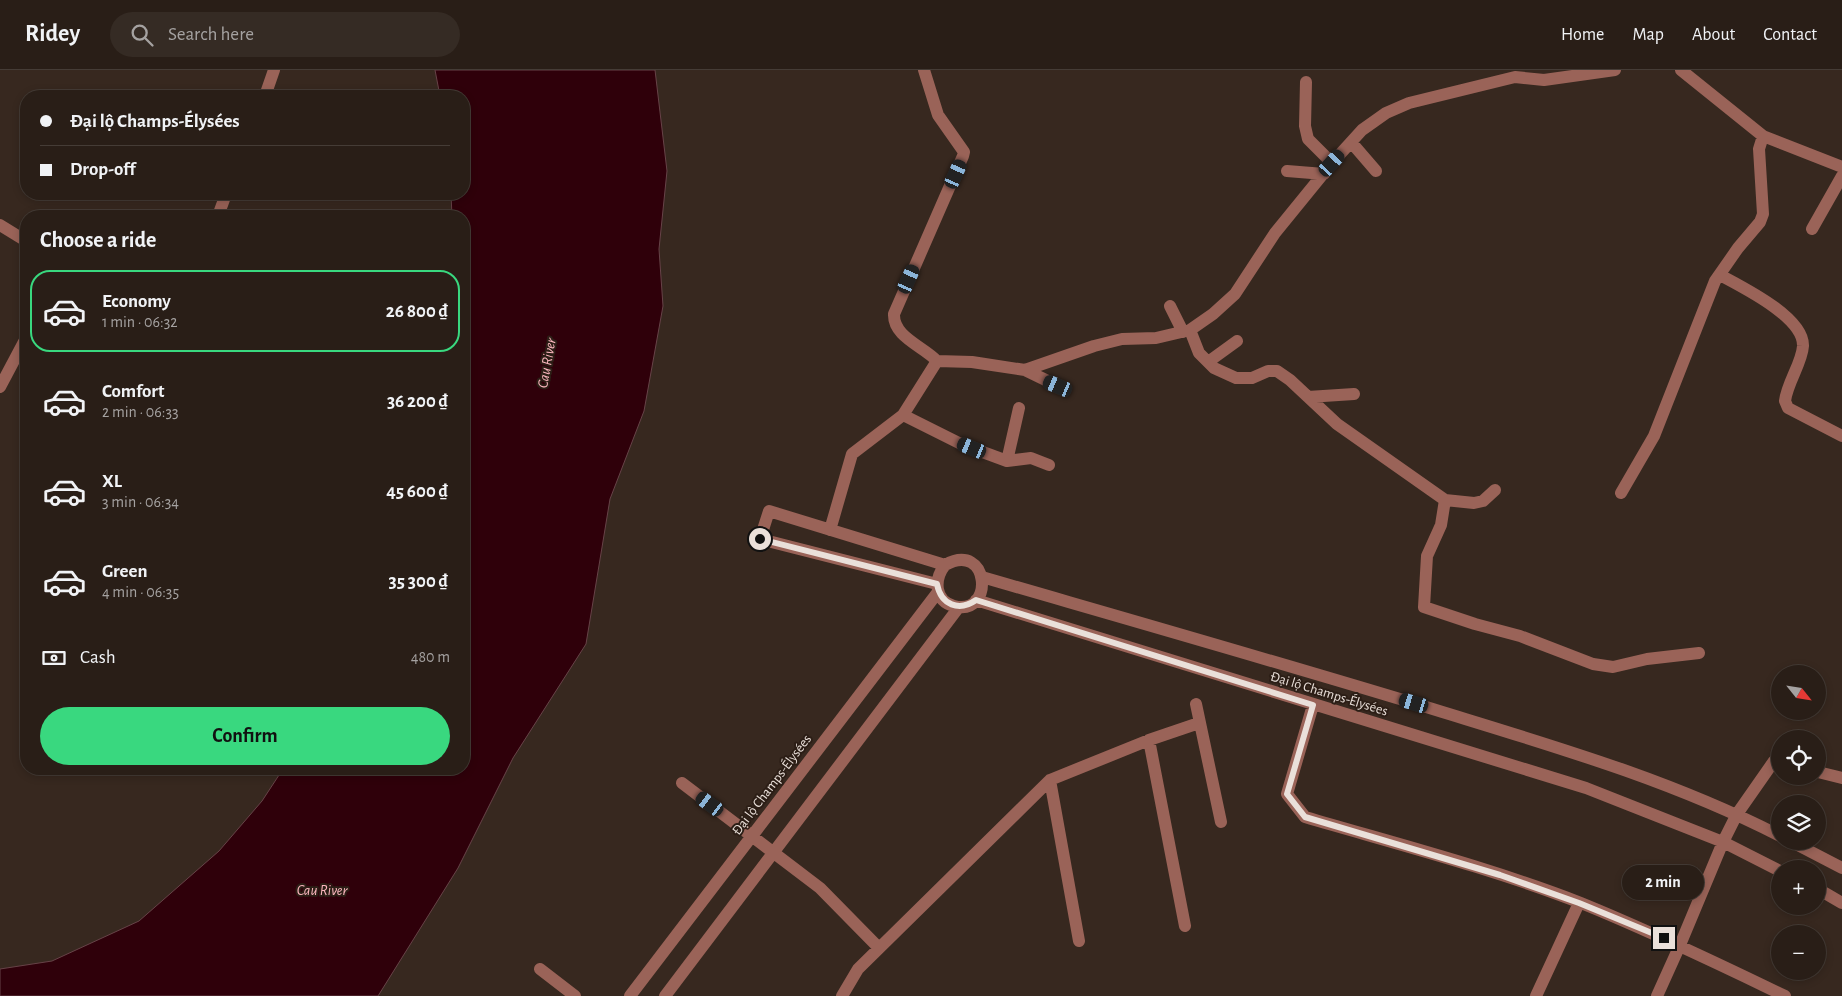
<!DOCTYPE html>
<meta charset="utf-8">
<style>
body{margin:0;font-family:"Alegreya Sans",sans-serif;background:#352b24;color:#f1f3f6;height:100vh;display:flex;flex-direction:column;font-size:19px;white-space:nowrap}
*{box-sizing:border-box;margin:0}
p{font-size:16px;color:#a5a2a1}
.icon{flex:none;width:28px;height:28px;fill:none;stroke:currentColor;stroke-width:2;stroke-linecap:round;stroke-linejoin:round}
.map{position:relative;flex:1;overflow:hidden}
.drawer{position:absolute;left:20px;top:140px;width:450px;height:565px;display:flex;flex-direction:column;background:#291e17;border-radius:20px;box-shadow:0 2px 8px #0003,0 0 0 1px #453c36}
.drawer>*{flex:none}
.top-card{position:absolute;left:20px;top:20px;width:450px;height:110px;border-radius:20px;box-shadow:0 2px 8px #0003,0 0 0 1px #453c36;display:grid;align-content:center;height:110px;padding:0 20px;background:#291e17}
.needle{width:32px;rotate:120deg}
.controls{position:absolute;left:1771px;top:595px;display:grid;gap:10px}
.controls a{display:grid;place-items:center;width:55px;height:55px;border-radius:50%;background:#291e17;box-shadow:0 2px 8px #0003,0 0 0 1px #453c36;font-size:25px}
.end{position:absolute;width:22px;height:22px;margin:-11px;border:6px solid #eae0da;background:#111;box-shadow:0 0 0 2px #111}
.from{border-radius:50%}
.bubble{position:absolute;height:35px;border-radius:18px;background:#291e17;box-shadow:0 2px 8px #0003,0 0 0 1px #453c36;font-size:16px;font-weight:700;line-height:35px;text-align:center}
.car{position:absolute;width:15px;height:30px;margin:-15px -8px;border-radius:6px;box-shadow:0 0 4px 1px #0007;background:linear-gradient(#222 24%,#8ab4d8 0 40%,#222 0 76%,#8ab4d8 0 86%,#222 0)}
.top-card b{display:flex;align-items:center;gap:18px;height:48px;font-size:19px}
.top-card b+b{border-top:1px solid #453c36}
.top-card i{width:12px;height:12px;background:#f1f3f6}
ul{padding:0;list-style:none}
li{display:flex;align-items:center;gap:15px;height:82px;margin:0 10px 8px;padding:0 10px;border:2px solid transparent;border-radius:20px}
li div{flex:1}
li b{display:block;font-size:19px}
li em{font-style:normal;font-weight:700}
li.active{border-color:#39d87f}
li>.icon{width:45px;height:45px;stroke-width:1.5}
h2{padding:0 20px;font-size:22px;line-height:60px}
.pay{display:flex;align-items:center;gap:12px;height:55px;padding:0 20px;font-size:19px}
.pay p{margin-inline-start:auto}
.cta{display:flex;gap:10px;margin-top:auto;padding:10px 20px}
.cta a{flex:1;height:58px;border-radius:30px;background:#39d87f;color:#111;font-size:20px;font-weight:700;line-height:58px;text-align:center}
header{display:flex;align-items:center;gap:30px;box-sizing:border-box;height:70px;padding:0 25px;background:#291e17;border-bottom:1px solid #453c36}
header strong{font-size:24px}
nav{display:flex;gap:28px;margin-inline-start:auto;font-size:18px}
.search{width:350px;height:45px;background:#352b24;display:flex;align-items:center;gap:12px;box-sizing:border-box;padding:0 18px;border-radius:28px;color:#a5a2a1;font-size:19px}
.map>svg:first-child{display:block}
</style>
<header>
<strong>Ridey</strong>
<div class="search"><svg class="icon" aria-label="search" viewBox="0 0 24 24"><circle cx="10" cy="10" r="6"/><path d="M15 15l6 6"/></svg>Search here</div>
<nav><a>Home</a><a>Map</a><a>About</a><a>Contact</a></nav>
</header>
<div class="map">
<svg width="1842" height="926" viewBox="0 0 1842 926">
<rect width="100%" height="100%" fill="#37281f"/>
<path fill="#2f000a" stroke="#674348" d="M435,0H655L667,101L659,179L663,236L644,341L610,429L586,574L513,688L458,798L378,926H0V899L52,891L139,851L219,781L262,731L283,699H464V146H452L451,124H464V26H440Z"/>
<g fill="none" stroke-linecap="round" stroke-linejoin="round">
<path stroke="#9a6358" stroke-width="12" d="M924,0L938,45L964,82L963,86L894,244C893,267 923,276 937,291
M1681,0L1763,66L1842,97
M1306,12L1305,56L1308,69L1332,93
M265,26L274,0
M1351,72L1376,101
M1287,101L1324,104
M218,146L226,124
M0,155L26,171
M1812,159L1842,106
M1720,205C1742,217 1804,247 1803,276C1802,293 1787,313 1785,331L1788,338L1842,366
M1170,236L1183,262
M1190,260L1199,283L1214,298L1236,308H1252L1268,301H1277L1290,310L1337,354L1445,430L1474,433L1483,431L1495,420
M1208,292L1237,271
M1025,300L1058,316
M0,317L26,268
M1308,327L1354,324
M903,345L961,374L1007,391L1031,388L1049,395
M1007,391L1019,338
M1621,423L1654,366L1715,211L1738,178L1760,152L1763,144L1759,79L1763,66
M1445,430L1441,455L1427,486L1424,537L1475,554L1520,566L1593,594L1613,597L1647,589L1699,583
M830,460L852,384L903,345L937,291L972,292L1025,300L1094,276L1122,269L1156,268L1190,260L1213,244L1235,224L1275,163L1332,93L1362,60L1386,43L1409,33L1515,7L1544,10L1615,0
M982,507C1134,551 1285,594 1436,640C1553,676 1671,710 1780,766
M937,514L760,469L769,441L945,495C990,470 995,547 954,536C934,531 934,509 945,495
M976,530L1586,718L1723,772L1780,801
M1196,634L1221,752
M1313,635L1287,724L1305,747C1397,774 1491,798 1581,833C1650,861 1717,893 1785,926
M1149,670L1185,856
M1818,702L1842,708
M1050,710L1079,871
M682,713L820,818L879,878
M1790,771L1842,798
M1818,819L1842,833
M540,899L575,926
M630,926L938,522
M665,926L959,537
M842,926L858,899L1050,710L1149,670L1199,653
M1536,926L1579,833
M1657,926L1680,875L1723,772L1737,744L1774,691L1780,693"/>
</g>
<g fill="none" stroke-linecap="round" stroke-linejoin="round">
<path stroke="#eae0da" stroke-width="6" d="M760,469L937,514C941,535 959,542 976,530L1313,635L1287,724L1305,747L1500,805L1579,833L1664,868"/>
</g>
<g text-anchor="middle" dominant-baseline="central" stroke-width="4" stroke-linejoin="round" paint-order="stroke">
<g font-size="14" fill="#eae0da" stroke="#2c1e16">
<text transform="translate(1329 624) rotate(17)">Đại lộ Champs-Élysées</text>
<text transform="translate(772 715) rotate(-53)">Đại lộ Champs-Élysées</text>
</g>
<g font-size="15" font-style="italic" fill="#fbb6be" stroke="#2c1e16">
<text transform="translate(547 293) rotate(-80)">Cau River</text>
<text x="322" y="820">Cau River</text>
</g>
</g>
</svg>
<div class="controls">
<a><svg class="needle" viewBox="-14 -14 28 28"><path d="M0-13l5 13h-10z" fill="#e53935"/><path d="M0 13l5-13h-10z" fill="#a5a2a1"/></svg></a>
<a><svg class="icon" aria-label="locate" viewBox="0 0 24 24"><circle cx="12" cy="12" r="6"/><path d="M12 2v4M12 18v4M2 12h4M18 12h4"/></svg></a>
<a><svg class="icon" aria-label="layers" viewBox="0 0 24 24"><path d="M12 4l9 5-9 5-9-5zM3 14l9 5 9-5"/></svg></a>
<a>+</a>
<a>−</a>
</div>
<i class="end from" style="left:760px;top:469px"></i>
<i class="end" style="left:1664px;top:868px"></i>
<div class="bubble" style="left:1622px;top:795px;width:82px">2 min</div>
<i class="car" style="left:1332px;top:93px;rotate:42deg"></i>
<i class="car" style="left:956px;top:104px;rotate:24deg"></i>
<i class="car" style="left:909px;top:209px;rotate:24deg"></i>
<i class="car" style="left:1058px;top:316px;rotate:293deg"></i>
<i class="car" style="left:972px;top:378px;rotate:292deg"></i>
<i class="car" style="left:1414px;top:633px;rotate:287deg"></i>
<i class="car" style="left:710px;top:734px;rotate:306deg"></i>
<div class="top-card">
<b><i class="from"></i>Đại lộ Champs-Élysées</b>
<b><i></i>Drop-off</b>
</div>
<section class="drawer">
<h2>Choose a ride</h2>
<ul>
<li class="active"><svg class="icon" aria-label="car" viewBox="0 0 24 24"><path d="M5 17H2v-5l4-1 3-4h7l3 4 3 1v5h-3M9 17h6M6 11h13"/><circle cx="7" cy="17" r="2"/><circle cx="17" cy="17" r="2"/></svg><div><b>Economy</b><p>1 min · 06:32</p></div><em>26 800 ₫</em></li>
<li><svg class="icon" aria-label="car" viewBox="0 0 24 24"><path d="M5 17H2v-5l4-1 3-4h7l3 4 3 1v5h-3M9 17h6M6 11h13"/><circle cx="7" cy="17" r="2"/><circle cx="17" cy="17" r="2"/></svg><div><b>Comfort</b><p>2 min · 06:33</p></div><em>36 200 ₫</em></li>
<li><svg class="icon" aria-label="car" viewBox="0 0 24 24"><path d="M5 17H2v-5l4-1 3-4h7l3 4 3 1v5h-3M9 17h6M6 11h13"/><circle cx="7" cy="17" r="2"/><circle cx="17" cy="17" r="2"/></svg><div><b>XL</b><p>3 min · 06:34</p></div><em>45 600 ₫</em></li>
<li><svg class="icon" aria-label="car" viewBox="0 0 24 24"><path d="M5 17H2v-5l4-1 3-4h7l3 4 3 1v5h-3M9 17h6M6 11h13"/><circle cx="7" cy="17" r="2"/><circle cx="17" cy="17" r="2"/></svg><div><b>Green</b><p>4 min · 06:35</p></div><em>35 300 ₫</em></li>
</ul>
<div class="pay"><svg class="icon" aria-label="cash" viewBox="0 0 24 24"><path d="M3 7h18v10H3z"/><circle cx="12" cy="12" r="2"/></svg>Cash<p>480 m</p></div>
<div class="cta"><a>Confirm</a></div>
</section>
</div>
